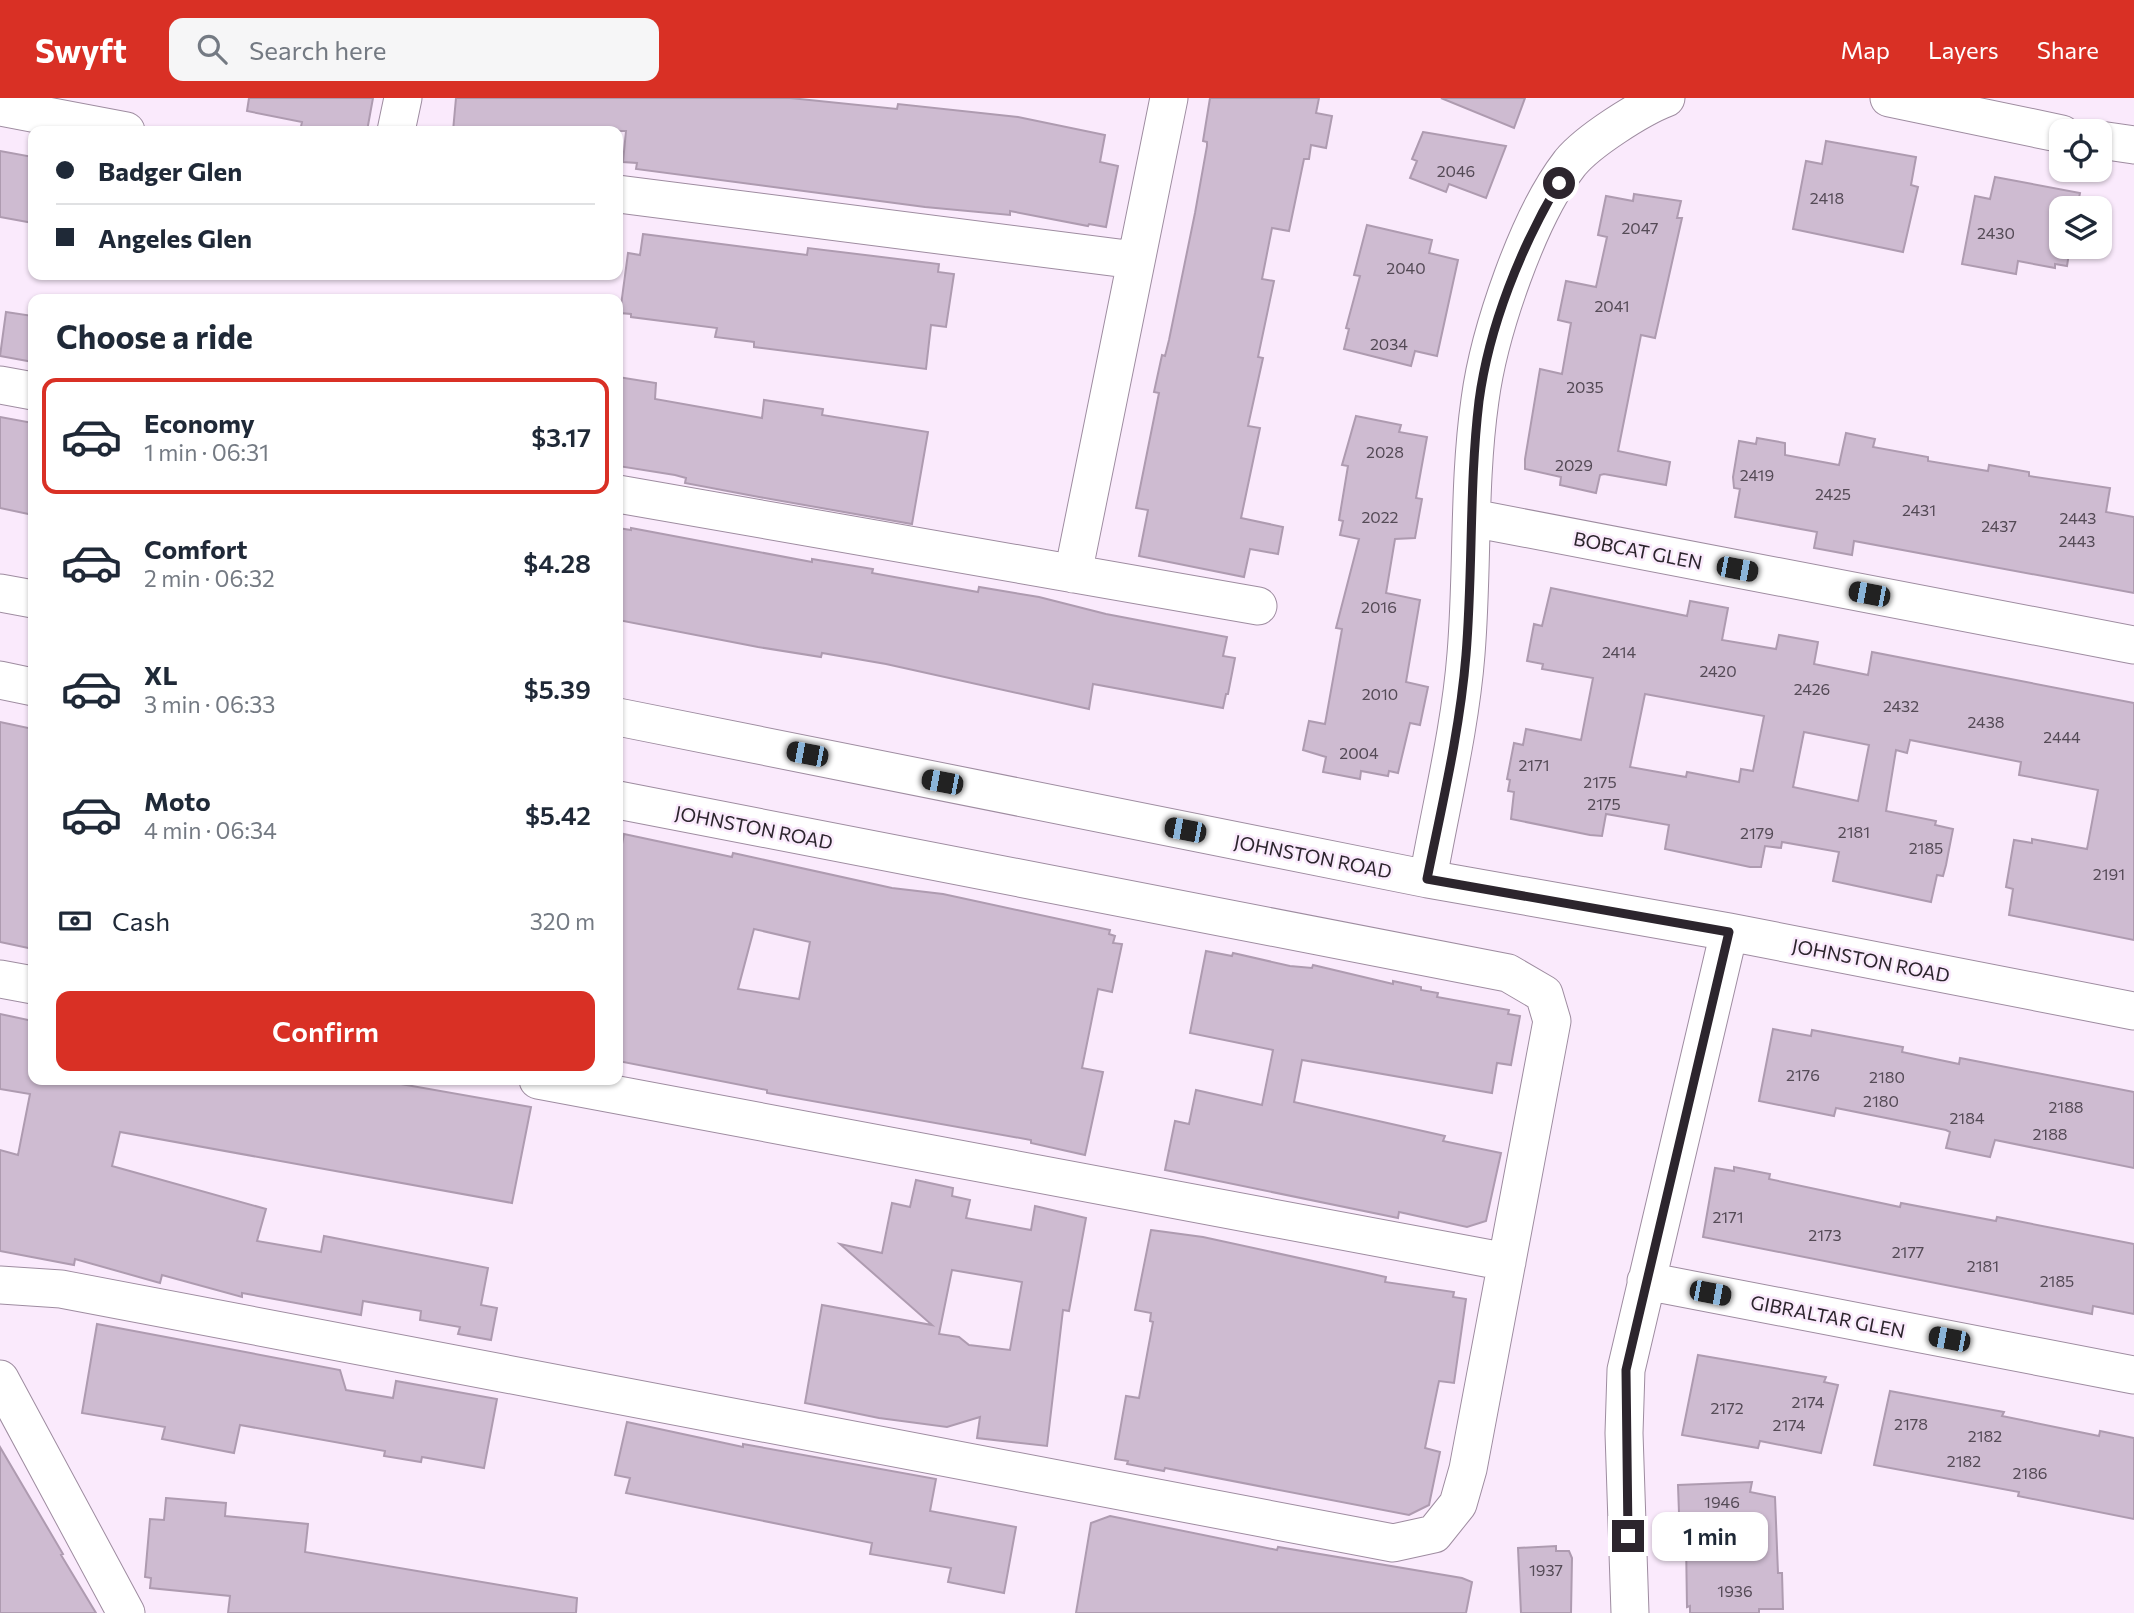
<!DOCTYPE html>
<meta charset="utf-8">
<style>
body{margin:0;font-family:Commissioner,sans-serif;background:#f6f6f7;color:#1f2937;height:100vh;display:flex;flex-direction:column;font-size:26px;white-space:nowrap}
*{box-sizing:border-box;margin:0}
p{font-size:23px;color:#747a83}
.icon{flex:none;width:38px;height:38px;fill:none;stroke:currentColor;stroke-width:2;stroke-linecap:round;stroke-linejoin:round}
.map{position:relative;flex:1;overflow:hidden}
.drawer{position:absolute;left:28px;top:196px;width:595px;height:791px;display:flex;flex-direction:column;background:#fff;border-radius:14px;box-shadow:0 2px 5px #0004}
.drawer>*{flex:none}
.guide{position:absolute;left:28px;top:28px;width:595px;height:154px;border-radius:14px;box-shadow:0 2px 5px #0004;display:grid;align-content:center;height:154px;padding:0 28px;background:#fff}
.controls{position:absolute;left:2049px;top:21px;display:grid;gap:14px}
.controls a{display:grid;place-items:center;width:63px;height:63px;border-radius:14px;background:#fff;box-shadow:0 2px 5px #0004;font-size:35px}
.end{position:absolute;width:32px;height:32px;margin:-16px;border:9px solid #2c252d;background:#fff;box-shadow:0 0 0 4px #fff}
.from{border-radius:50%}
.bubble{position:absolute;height:49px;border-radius:14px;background:#fff;box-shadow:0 2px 5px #0004;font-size:23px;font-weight:600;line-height:49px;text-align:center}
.car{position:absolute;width:21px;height:42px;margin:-21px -10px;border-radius:9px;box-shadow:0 0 5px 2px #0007;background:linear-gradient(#222 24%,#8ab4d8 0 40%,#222 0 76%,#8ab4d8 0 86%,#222 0)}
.guide b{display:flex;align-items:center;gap:24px;height:66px;font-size:26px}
.guide b+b{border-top:2px solid #e0e1e3}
.guide i{width:18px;height:18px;background:#1f2937}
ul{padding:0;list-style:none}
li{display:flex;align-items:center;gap:21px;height:116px;margin:0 14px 10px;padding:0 14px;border:4px solid transparent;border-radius:14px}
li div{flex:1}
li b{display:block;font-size:26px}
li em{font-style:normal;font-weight:600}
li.selected{border-color:#d93025}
li>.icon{width:63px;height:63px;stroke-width:1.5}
h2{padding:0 28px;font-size:32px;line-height:84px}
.pay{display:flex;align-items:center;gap:18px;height:77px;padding:0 28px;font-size:26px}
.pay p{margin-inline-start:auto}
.button{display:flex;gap:14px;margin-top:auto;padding:14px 28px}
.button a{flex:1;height:80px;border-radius:14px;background:#d93025;color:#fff;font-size:28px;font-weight:600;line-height:80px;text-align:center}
header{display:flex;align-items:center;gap:42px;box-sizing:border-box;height:98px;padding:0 35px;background:#d93025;color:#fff}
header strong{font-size:33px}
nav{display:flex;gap:38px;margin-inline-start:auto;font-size:24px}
.search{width:490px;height:63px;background:#f6f6f7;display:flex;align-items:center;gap:18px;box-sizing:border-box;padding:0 24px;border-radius:14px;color:#747a83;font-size:26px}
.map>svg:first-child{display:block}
</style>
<header>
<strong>Swyft</strong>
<div class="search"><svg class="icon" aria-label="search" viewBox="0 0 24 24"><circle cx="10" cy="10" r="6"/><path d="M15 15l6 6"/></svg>Search here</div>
<nav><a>Map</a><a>Layers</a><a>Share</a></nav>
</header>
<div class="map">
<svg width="2134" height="1515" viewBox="0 0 2134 1515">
<rect width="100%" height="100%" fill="#faeafc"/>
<path fill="#cebbd1" stroke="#ae9bb0" stroke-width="2" fill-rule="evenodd" d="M249,0H373L367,33H300L302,24L247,13Z
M456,0H790L897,11L898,6L1018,19L1105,37L1100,64L1118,68L1106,129L1089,126L1088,128L1010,113V117L925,109L636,71L637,65L623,64L626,33H453Z
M1210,0H1319L1316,15L1332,18L1326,50L1311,47L1309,61H1304L1289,133L1272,130L1262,181L1274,183L1258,259L1263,260L1248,328L1260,330L1241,420L1283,429L1278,456L1250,451L1244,479L1139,458L1148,412L1136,410L1159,295L1154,294L1162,257L1165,258L1169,242L1195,115L1207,48V44L1203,43Z
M1441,0H1525L1514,30Z
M1423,34L1506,48L1486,100L1449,86L1446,94L1410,80L1417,63L1412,61Z
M1826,43L1916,59L1911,87L1918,89L1903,154L1793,131L1806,63L1822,66Z
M0,53L33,59V125L0,119Z
M1995,79L2080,95L2077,110H2062V149H2070L2067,168L2055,166V170L2018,163L2016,176L1962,166L1975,98L1990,101Z
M1634,96L1681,103L1677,120H1682L1655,240L1641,237L1618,353L1670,364L1666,387L1604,376L1600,377L1596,395L1560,387L1561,379L1525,371V361L1540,271L1562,276L1571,225L1558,222L1566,183L1596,189L1607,139L1598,137L1606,98L1633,103Z
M1367,127L1432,142L1429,155L1458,162L1437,258L1415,253L1411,268L1344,251L1349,231L1346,230L1360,178L1354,177Z
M643,136L807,157L808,150L939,166L938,174L954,176L946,229L931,227L926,271L754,249V244L715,239L717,230L631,219V216L620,215L628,155L640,157Z
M6,214L33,218V264L0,258Z
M618,279L656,285L655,301L762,320L764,302L823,311L822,317L928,334L912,426L759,399L685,385L686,380L675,377L618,368Z
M1356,318L1401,327L1399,334L1427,339L1416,400L1422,401L1415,440L1395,441L1386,495L1420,502L1406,584L1428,589L1420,627L1410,625L1398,675L1389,673L1388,678L1361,673L1360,681L1323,674L1326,659L1303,652L1309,623L1325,626L1342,531L1336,530L1359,441L1340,437L1343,423L1339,422L1348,368L1342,367Z
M0,319L33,325V417L0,410Z
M1846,335L1875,341L1873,349L1928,359V363L1988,373L1989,367L2029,374V378L2110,390L2106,414L2134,419V495L1854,443L1852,457L1814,450L1817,434L1735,419L1740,391L1734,390L1733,379L1739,343L1756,346L1757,340L1785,345V357L1839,367Z
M618,430L631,432V430L812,464V461L873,471L872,475L978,494L979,489L1039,499L1106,516L1227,539L1223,558L1235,560L1228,596H1226L1223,610L1093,586L1089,611L886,566L822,555L821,559L758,549L618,522Z
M1551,490L1687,518L1690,503L1728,510L1722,542L1776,551L1779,537L1818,544L1814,566L1868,577L1872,554L2134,605V842L2009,817L2013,791L2006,789L2014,742L2032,745V741L2087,751L2098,692L2019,677L2021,664L1910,642L1907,655L1896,652L1886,713L1936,723L1935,727L1953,731L1946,767L1943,778L1937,777L1931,804L1833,783L1839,754L1782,744L1781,750L1765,748L1761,769H1750L1665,751L1669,727L1606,716L1602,738L1590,737L1511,721L1514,694L1508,693L1510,682L1507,681L1514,645L1523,647L1526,631L1581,642L1593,580L1542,571L1543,566L1527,563L1534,526L1542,528ZM1645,596L1764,618L1753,673L1741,671L1739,684L1687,674L1686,679L1630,669ZM1804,634L1869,647L1858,703L1793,689Z
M0,624L33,631V851L0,844Z
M624,736L732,759L733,755L892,790L943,796L1110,832L1109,836L1115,838L1113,845L1122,846L1112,894L1098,891L1082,970L1103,974L1085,1057L1031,1045V1042L767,995V992L618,963V766ZM754,831L810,844L799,901L738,891Z
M1206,853L1232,858L1233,855L1290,868L1312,870L1313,867L1393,886V883L1421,889V892L1438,895L1437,899L1509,912L1508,916L1520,918L1511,967L1497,965L1492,995L1302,962L1294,1004L1445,1038L1443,1043L1501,1055L1486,1123L1467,1129L1399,1114L1398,1120L1165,1072L1175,1023L1189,1026L1196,992L1262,1007L1273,952L1190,935Z
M0,916L33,923V982H378L531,1009L512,1105L120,1034L112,1068L266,1111L257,1143L321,1154L324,1138L488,1170L481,1207L497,1210L491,1242L458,1236L460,1229L420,1222L421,1213L363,1203L361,1217L242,1195V1199L162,1177L160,1185L75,1161L74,1167L0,1153V1052L18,1057L30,996L0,991Z
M1773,931L1811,938L1812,932L1903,949L1902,954L1959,966L1960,960L2134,994V1070L1995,1042L1990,1059L1946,1050L1950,1034L1946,1032L1836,1010L1834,1018L1759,1003Z
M1734,1069L1770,1076L1769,1081L1900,1109L1901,1105L1996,1123L1997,1119L2134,1146V1216L2093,1208L2092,1216L1703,1139L1715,1070L1734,1073Z
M916,1082L953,1090L952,1098L970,1102L966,1120L1031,1132L1035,1108L1086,1120L1069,1213L1063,1212L1047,1348L977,1340L980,1319L947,1329L879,1320L805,1305L822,1207L932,1227L840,1146L882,1155L892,1105L910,1109ZM952,1172L1022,1184L1010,1252L969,1247L959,1239L939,1236Z
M1151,1132L1203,1139L1386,1179L1385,1184L1454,1194L1453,1199L1466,1201L1454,1285L1439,1283L1425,1350L1440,1354L1429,1407L1409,1417L1165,1370L1164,1373L1127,1366L1128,1363L1115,1361L1126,1298L1139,1300L1153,1224L1150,1223L1151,1215L1135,1212Z
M97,1226L340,1272L346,1292L393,1300L396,1283L497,1301L484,1370L422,1359L421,1364L384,1358L385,1353L240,1327L234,1355L162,1341L165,1329L82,1315Z
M1698,1257L1826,1279L1824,1284L1838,1287L1821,1355L1760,1343L1758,1350L1682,1337Z
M1890,1293L2004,1314L2002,1318L2099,1338L2100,1333L2134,1340V1421L2018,1398L2019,1394L1874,1367Z
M627,1324L743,1349V1346L936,1381L930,1413L1016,1429L1004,1495L948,1484L951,1470L870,1456L872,1445L626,1395L630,1380L615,1377Z
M0,1349L63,1456L61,1457L96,1515H0Z
M1752,1384L1750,1394L1775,1399L1778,1475H1782L1783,1511H1759V1515H1690V1508L1687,1509L1686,1443H1680L1678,1387Z
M166,1400L226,1405L225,1418L308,1426L305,1454L577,1500L576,1515H228L230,1498L150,1490L151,1480L145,1479L150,1421L164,1422Z
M1110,1418L1277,1452L1278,1449L1462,1480L1472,1484L1466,1515H1076L1091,1425Z
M1556,1448V1453H1569L1572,1460L1571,1515H1521L1518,1450Z"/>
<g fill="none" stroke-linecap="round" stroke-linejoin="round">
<defs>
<path id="street" d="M1889,0L2062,36
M0,9L126,33
M396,33L403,0
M2100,42L2134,47
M618,96L1135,162
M0,287L33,293
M618,396L1258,508
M1472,420L2134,547
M1073,476L1169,0
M0,495L33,501
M0,582L33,589
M618,619L1428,781L1729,834L2134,913
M1428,781C1441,707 1460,632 1466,556C1473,471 1468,386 1480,302C1489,234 1528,119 1570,65C1588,43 1640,10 1666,0
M0,881L33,887
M538,982L1507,1164
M1646,1183L2134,1277
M0,1187L61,1191L1393,1445L1434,1436L1458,1406L1468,1371L1552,923L1544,896L1508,875L618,702
M0,1281L126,1515
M1630,1515L1624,1335L1626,1272L1729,834"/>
</defs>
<use href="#street" stroke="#9e8ca0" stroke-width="39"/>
<use href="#street" stroke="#fff" stroke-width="37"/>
</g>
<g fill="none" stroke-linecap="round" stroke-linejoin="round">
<path stroke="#2c252d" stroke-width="9" d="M1559,85C1521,149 1489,228 1479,303C1469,387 1473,472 1466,557C1460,632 1442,707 1427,781L1729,834L1626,1272L1628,1438"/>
</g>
<g text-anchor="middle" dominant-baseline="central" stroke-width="5" stroke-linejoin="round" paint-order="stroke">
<g font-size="16" fill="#544a56">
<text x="1456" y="72">2046</text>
<text x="1827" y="99">2418</text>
<text x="1640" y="129">2047</text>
<text x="1996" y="134">2430</text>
<text x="1406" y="169">2040</text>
<text x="1612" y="207">2041</text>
<text x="1389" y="245">2034</text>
<text x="1585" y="288">2035</text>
<text x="1385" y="353">2028</text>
<text x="1574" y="366">2029</text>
<text x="1757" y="376">2419</text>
<text x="1833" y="395">2425</text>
<text x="1919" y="411">2431</text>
<text x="1380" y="418">2022</text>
<text x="2078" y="419">2443</text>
<text x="1999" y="427">2437</text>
<text x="2077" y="442">2443</text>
<text x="1379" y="508">2016</text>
<text x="1619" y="553">2414</text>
<text x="1718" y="572">2420</text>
<text x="1812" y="590">2426</text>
<text x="1380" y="595">2010</text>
<text x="1901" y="607">2432</text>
<text x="1986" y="623">2438</text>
<text x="2062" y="638">2444</text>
<text x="1359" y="654">2004</text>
<text x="1534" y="666">2171</text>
<text x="1600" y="683">2175</text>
<text x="1604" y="705">2175</text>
<text x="1854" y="733">2181</text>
<text x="1757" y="734">2179</text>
<text x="1926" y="749">2185</text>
<text x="2109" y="775">2191</text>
<text x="1803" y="976">2176</text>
<text x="1887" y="978">2180</text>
<text x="1881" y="1002">2180</text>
<text x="2066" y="1008">2188</text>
<text x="1967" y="1019">2184</text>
<text x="2050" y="1035">2188</text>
<text x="1728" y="1118">2171</text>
<text x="1825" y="1136">2173</text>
<text x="1908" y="1153">2177</text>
<text x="1983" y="1167">2181</text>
<text x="2057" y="1182">2185</text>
<text x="1808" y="1303">2174</text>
<text x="1727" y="1309">2172</text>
<text x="1911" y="1325">2178</text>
<text x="1789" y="1326">2174</text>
<text x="1985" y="1337">2182</text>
<text x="1964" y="1362">2182</text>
<text x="2030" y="1374">2186</text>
<text x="1722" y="1403">1946</text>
<text x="1546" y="1471">1937</text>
<text x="1735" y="1492">1936</text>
</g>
<g font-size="19" fill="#2c252d" stroke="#faeafc">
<text transform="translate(1638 452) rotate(11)">BOBCAT GLEN</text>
<text transform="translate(754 729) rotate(11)">JOHNSTON ROAD</text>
<text transform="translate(1313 758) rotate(11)">JOHNSTON ROAD</text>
<text transform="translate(1871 862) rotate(11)">JOHNSTON ROAD</text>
<text transform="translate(1828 1218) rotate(11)">GIBRALTAR GLEN</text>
</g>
</g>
</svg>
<div class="controls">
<a><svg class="icon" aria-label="locate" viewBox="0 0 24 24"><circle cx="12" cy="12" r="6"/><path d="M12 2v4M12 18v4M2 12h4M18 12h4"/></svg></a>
<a><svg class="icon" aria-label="layers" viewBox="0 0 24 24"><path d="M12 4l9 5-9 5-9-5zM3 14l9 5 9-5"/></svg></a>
</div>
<i class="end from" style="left:1559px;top:85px"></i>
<i class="end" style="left:1628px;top:1438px"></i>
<div class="bubble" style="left:1652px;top:1414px;width:116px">1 min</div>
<i class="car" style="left:1737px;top:471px;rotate:101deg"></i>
<i class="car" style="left:1869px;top:496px;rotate:281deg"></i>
<i class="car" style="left:807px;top:656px;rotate:281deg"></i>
<i class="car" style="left:942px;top:684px;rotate:281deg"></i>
<i class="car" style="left:1185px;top:732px;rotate:281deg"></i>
<i class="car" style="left:1710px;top:1195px;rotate:101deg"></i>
<i class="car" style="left:1949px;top:1241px;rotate:281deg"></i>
<div class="guide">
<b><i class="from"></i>Badger Glen</b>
<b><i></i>Angeles Glen</b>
</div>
<section class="drawer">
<h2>Choose a ride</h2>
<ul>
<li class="selected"><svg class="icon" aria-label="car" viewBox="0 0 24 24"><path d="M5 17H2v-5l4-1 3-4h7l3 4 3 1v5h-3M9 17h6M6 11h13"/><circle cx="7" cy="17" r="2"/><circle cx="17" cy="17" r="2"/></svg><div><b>Economy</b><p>1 min · 06:31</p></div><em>$3.17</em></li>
<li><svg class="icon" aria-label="car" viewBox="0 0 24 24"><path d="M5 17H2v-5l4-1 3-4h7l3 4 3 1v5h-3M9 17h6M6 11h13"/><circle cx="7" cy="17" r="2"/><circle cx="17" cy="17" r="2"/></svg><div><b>Comfort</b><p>2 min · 06:32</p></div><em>$4.28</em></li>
<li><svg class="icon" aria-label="car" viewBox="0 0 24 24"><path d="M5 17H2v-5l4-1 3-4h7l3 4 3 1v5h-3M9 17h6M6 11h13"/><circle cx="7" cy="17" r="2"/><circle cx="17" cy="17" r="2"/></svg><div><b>XL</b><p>3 min · 06:33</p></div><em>$5.39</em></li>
<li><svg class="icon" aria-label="car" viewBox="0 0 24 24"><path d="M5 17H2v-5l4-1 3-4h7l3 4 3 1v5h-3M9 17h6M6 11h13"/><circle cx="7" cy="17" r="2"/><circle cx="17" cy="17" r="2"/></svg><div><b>Moto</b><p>4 min · 06:34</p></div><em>$5.42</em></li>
</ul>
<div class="pay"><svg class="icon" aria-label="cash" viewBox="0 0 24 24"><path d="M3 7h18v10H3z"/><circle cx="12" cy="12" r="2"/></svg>Cash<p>320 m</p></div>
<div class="button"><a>Confirm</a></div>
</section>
</div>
